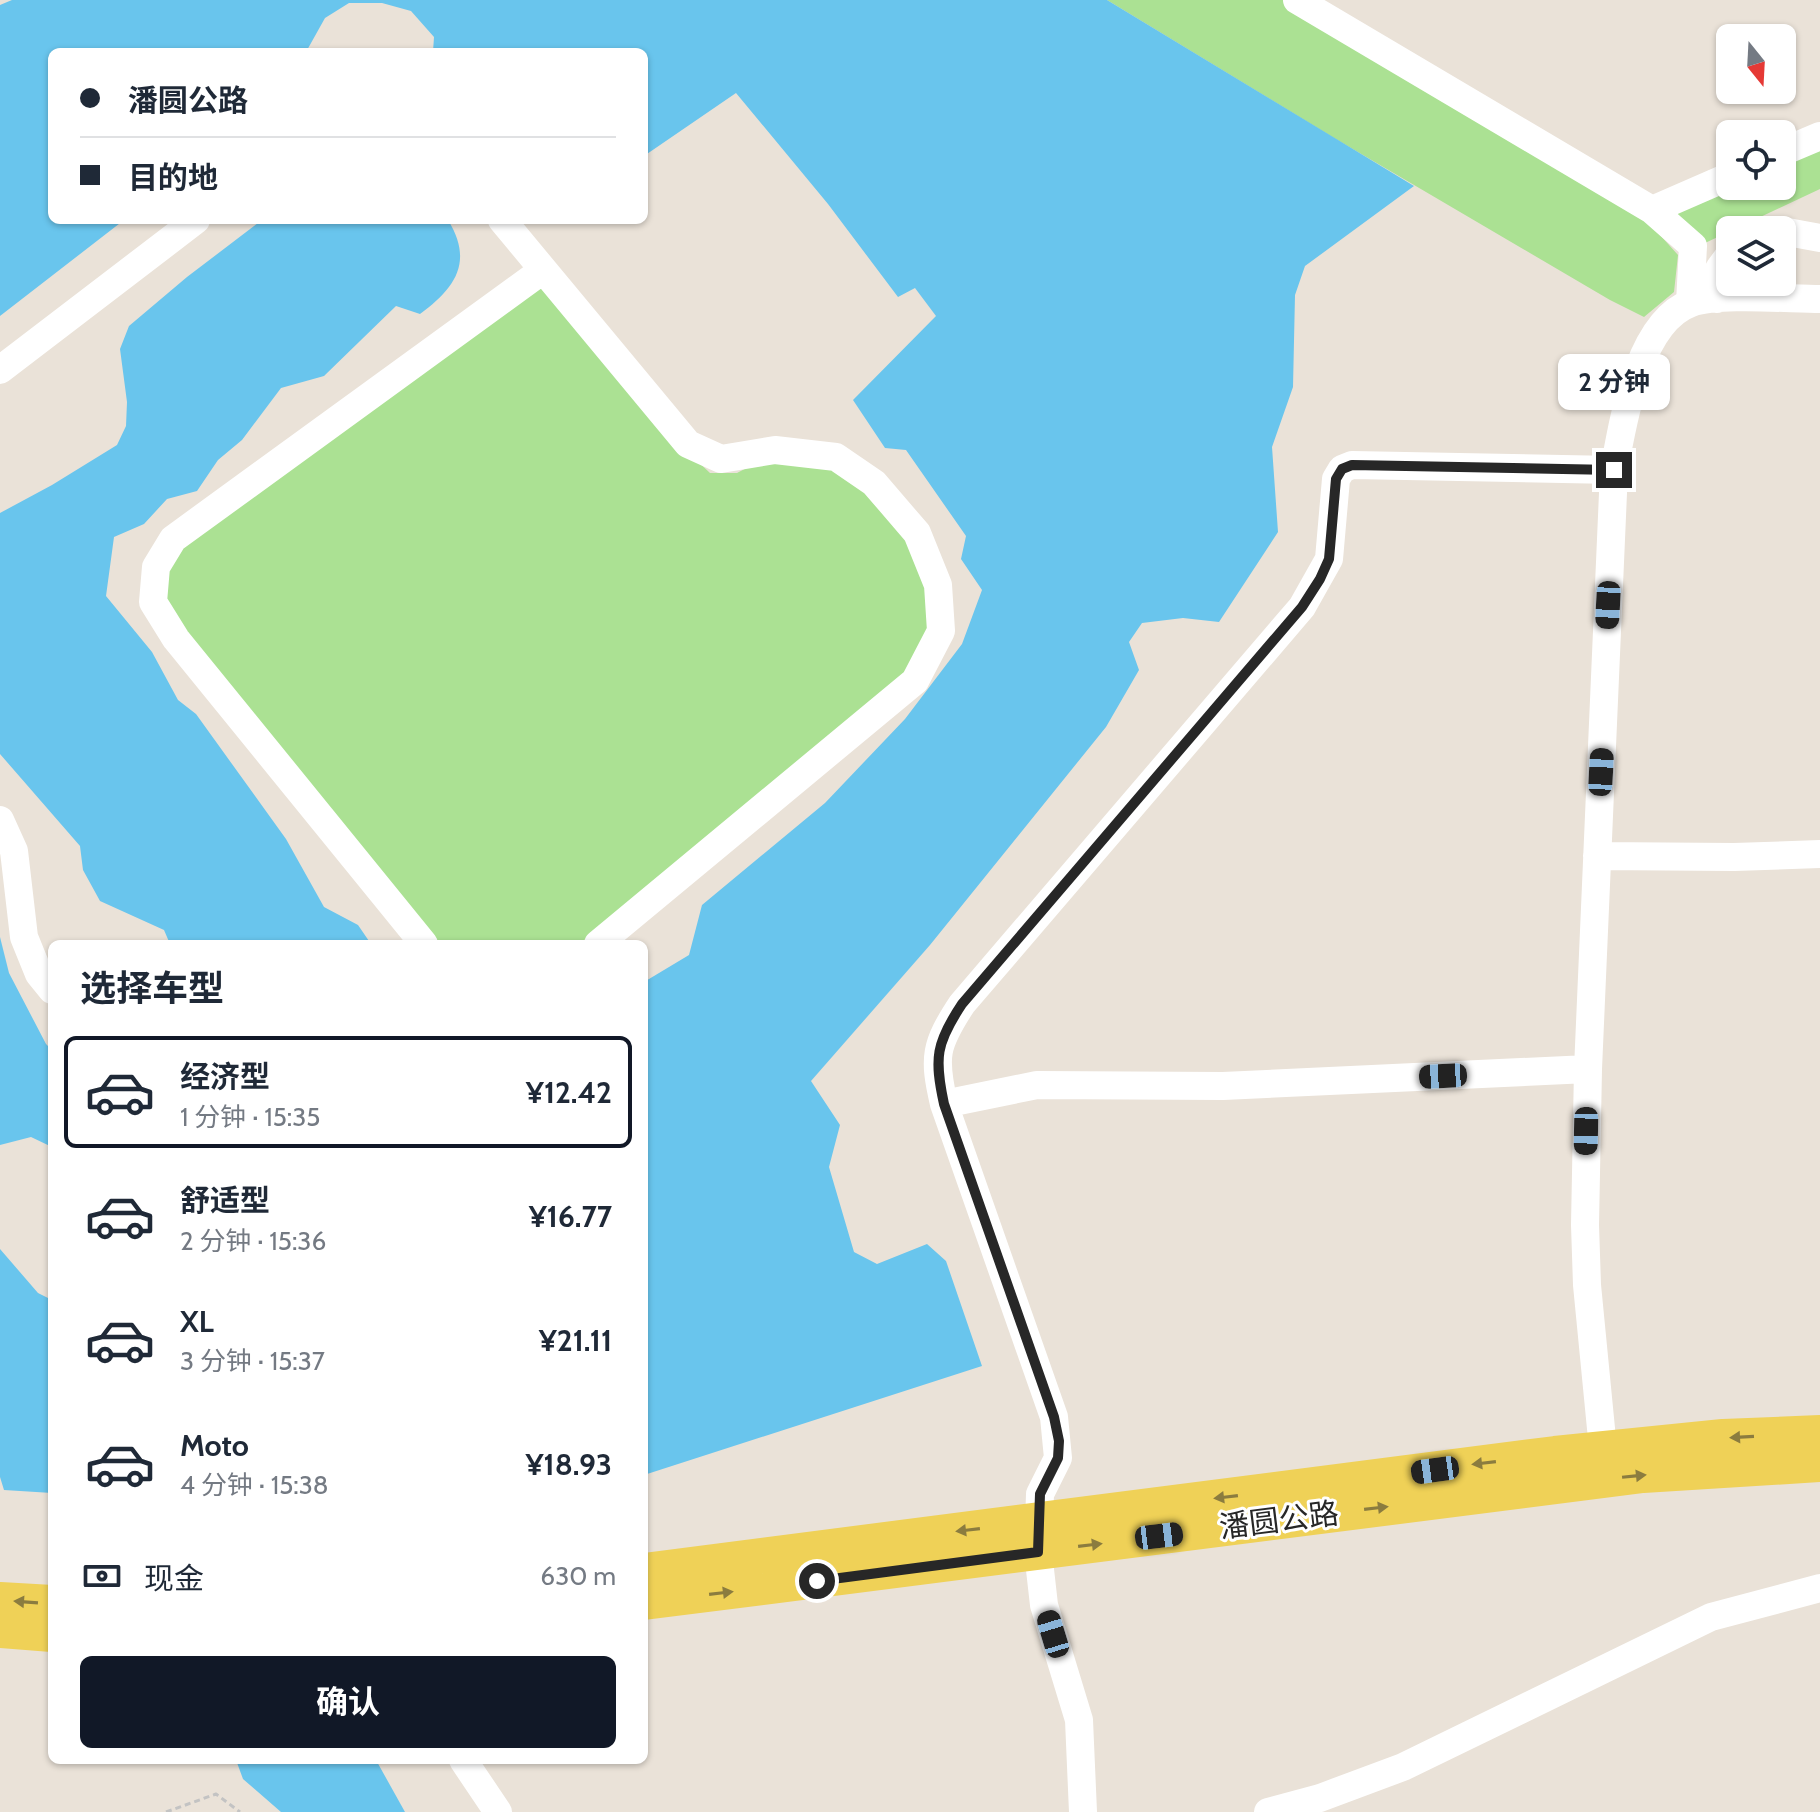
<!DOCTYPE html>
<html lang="zh">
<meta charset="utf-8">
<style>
body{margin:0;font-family:Cabin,"Noto Sans SC",sans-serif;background:#f6f6f7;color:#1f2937;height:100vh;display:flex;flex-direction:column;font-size:30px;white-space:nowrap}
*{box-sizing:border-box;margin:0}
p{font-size:26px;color:#747a83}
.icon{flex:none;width:44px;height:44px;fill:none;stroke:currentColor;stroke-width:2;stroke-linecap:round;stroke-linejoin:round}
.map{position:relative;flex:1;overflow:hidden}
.sheet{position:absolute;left:48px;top:940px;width:600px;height:824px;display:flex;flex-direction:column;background:#fff;border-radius:12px;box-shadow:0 2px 6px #0004}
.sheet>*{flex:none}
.guide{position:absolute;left:48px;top:48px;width:600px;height:176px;border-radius:12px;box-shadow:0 2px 6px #0004;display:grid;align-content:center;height:176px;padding:0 32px;background:#fff}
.needle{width:52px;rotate:162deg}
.buttons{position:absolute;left:1716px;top:24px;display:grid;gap:16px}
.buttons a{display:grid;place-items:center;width:80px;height:80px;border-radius:12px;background:#fff;box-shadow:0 2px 6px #0004;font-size:40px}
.end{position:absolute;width:36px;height:36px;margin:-18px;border:10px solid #272727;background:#fff;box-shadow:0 0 0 4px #fff}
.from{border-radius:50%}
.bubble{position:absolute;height:56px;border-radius:12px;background:#fff;box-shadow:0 2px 6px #0004;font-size:26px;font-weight:700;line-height:56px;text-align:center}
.car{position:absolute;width:24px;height:48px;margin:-24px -12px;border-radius:10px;box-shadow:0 0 6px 2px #0007;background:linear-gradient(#222 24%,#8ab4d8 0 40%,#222 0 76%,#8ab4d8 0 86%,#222 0)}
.guide b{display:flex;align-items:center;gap:28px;height:76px;font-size:30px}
.guide b+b{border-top:2px solid #e0e1e3}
.guide i{width:20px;height:20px;background:#1f2937}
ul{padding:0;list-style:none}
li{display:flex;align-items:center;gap:24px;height:112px;margin:0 16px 12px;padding:0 16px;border:4px solid transparent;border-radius:12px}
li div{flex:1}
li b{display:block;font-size:30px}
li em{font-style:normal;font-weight:700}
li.on{border-color:#111827}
li>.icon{width:72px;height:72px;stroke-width:1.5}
h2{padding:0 32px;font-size:36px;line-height:96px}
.pay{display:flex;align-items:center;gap:20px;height:88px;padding:0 32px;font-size:30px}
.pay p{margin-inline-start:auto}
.button{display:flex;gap:16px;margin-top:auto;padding:16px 32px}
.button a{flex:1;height:92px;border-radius:12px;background:#111827;color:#fff;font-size:32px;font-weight:700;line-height:92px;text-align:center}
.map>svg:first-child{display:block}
</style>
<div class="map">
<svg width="1820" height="1812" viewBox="0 0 1820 1812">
<rect width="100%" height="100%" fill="#eae2d8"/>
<path fill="#abe193" d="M1107,0H1290L1643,216L1678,255L1674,292L1644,317L1610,300L1334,138Z
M1820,135V189L1688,251L1661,208L1730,186H1782V152Z
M534,275L675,440L710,473H737L779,451H817L893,514L936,592L925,640L901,685L607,944H429L145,593L184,546Z"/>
<path fill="#69c5ed" d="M12,0H1107L1414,186L1305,266L1295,295L1293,387L1272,447L1278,532L1219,622L1183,618L1142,623L1129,642L1139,670L1106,727L930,945L811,1081L840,1125L829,1167L854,1252L877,1264L927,1244L946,1261L982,1366L644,1475V982L689,955L702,905L825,803L905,719L962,644L982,590L961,559L966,536L906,450L885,448L853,400L936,316L915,288L898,297L828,204L736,93L644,156V52H433L434,37L411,11L382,3H349L325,18L306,52H52V220H124L0,316V5Z
M262,220H448C474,262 455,288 420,314L396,306L324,376L281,388L242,440L218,460L197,491L167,499L144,524L114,537L106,596L152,652L178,700L196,714L286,839L324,907L358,925L371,944H170L164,930L100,901L83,870L80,846L0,754V513L52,485L117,445L126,426L127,402L120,349L129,326L187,277Z
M0,937L9,973L46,1044L52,1050V1147L31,1137L0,1145Z
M0,1249L38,1293L52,1300V1493L4,1490L0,1477Z
M236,1760H376L405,1812H281L243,1779Z"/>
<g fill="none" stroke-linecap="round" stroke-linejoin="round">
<path stroke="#c3c3c3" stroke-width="3" stroke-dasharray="6 4" stroke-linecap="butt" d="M166,1812L216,1794L240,1812"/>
<path stroke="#fff" stroke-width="28" d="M1297,0L1652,210L1730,176
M1782,152L1820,136
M1652,210L1693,246L1690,303
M502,220L688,444L721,459L775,450L836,457L874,483L917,533L938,585L941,631L915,681L598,944
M1782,231L1820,238
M1717,299L1719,269L1730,254
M0,370L196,220
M0,820L14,851L24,937L39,974L52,990
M1597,856L1734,857L1820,854
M424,944L176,639L153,602L156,567L173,539L543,270
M944,1104L1037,1085L1223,1086L1588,1069
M1603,1449L1587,1285L1585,1225L1588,1069L1614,470C1623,422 1638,322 1691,303C1719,293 1788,299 1820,299
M463,1760L498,1812
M1083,1812L1079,1720L1044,1605L1038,1552L1040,1494L1058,1458L1054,1417L944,1104C933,1057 935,1045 962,1004L1302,607L1329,559L1336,479L1342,469L1352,465L1614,470
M1268,1812L1320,1798L1403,1767L1711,1617L1820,1588"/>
<path stroke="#efd157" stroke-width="36" d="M644,1571L1555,1454L1723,1437L1820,1433
M0,1600L52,1603
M644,1602L1643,1475L1820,1464
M0,1630L52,1634"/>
</g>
<defs><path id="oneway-solid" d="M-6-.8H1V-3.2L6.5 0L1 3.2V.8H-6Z" transform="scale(2)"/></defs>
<g fill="#8b7c3f">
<use href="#oneway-solid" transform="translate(1742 1437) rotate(177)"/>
<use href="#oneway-solid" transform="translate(1484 1463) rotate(173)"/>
<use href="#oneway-solid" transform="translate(1634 1476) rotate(-6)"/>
<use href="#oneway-solid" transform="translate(1226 1497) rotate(173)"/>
<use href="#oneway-solid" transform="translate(1376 1508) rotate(-7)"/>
<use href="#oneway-solid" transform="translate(968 1530) rotate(173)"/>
<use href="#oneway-solid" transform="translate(1090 1545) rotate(-7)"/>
<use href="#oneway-solid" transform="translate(721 1593) rotate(-7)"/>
<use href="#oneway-solid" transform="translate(26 1602) rotate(-176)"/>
</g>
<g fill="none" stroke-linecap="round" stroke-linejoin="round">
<path stroke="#272727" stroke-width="10" d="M817,1581L1038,1552L1040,1494L1058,1458L1059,1441L1054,1417L944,1104C934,1058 936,1043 962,1004L1302,607L1320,579L1329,559L1336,479L1342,469L1352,465L1614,470"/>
</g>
<g text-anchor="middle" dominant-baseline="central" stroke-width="6" stroke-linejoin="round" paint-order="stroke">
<g font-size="30" fill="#272727" stroke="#fff">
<text transform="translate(1279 1520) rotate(-7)">潘圆公路</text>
</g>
</g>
</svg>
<div class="buttons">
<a><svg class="needle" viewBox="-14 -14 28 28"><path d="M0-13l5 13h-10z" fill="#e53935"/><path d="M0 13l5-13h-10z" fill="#747a83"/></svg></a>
<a><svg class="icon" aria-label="locate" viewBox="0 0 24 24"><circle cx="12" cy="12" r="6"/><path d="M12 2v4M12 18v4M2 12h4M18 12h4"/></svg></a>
<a><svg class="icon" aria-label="layers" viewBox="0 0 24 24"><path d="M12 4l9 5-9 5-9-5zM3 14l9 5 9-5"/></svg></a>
</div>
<i class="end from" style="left:817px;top:1581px"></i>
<i class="end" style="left:1614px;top:470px"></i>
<div class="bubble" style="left:1558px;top:354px;width:112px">2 分钟</div>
<i class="car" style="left:1608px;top:605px;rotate:183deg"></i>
<i class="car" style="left:1601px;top:772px;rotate:3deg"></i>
<i class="car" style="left:1443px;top:1076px;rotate:267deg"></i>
<i class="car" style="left:1586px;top:1131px;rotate:181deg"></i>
<i class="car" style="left:1435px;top:1470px;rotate:262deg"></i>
<i class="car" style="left:1159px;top:1536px;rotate:83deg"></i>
<i class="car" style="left:1053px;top:1634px;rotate:343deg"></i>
<div class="guide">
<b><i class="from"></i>潘圆公路</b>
<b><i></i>目的地</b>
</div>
<section class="sheet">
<h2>选择车型</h2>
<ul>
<li class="on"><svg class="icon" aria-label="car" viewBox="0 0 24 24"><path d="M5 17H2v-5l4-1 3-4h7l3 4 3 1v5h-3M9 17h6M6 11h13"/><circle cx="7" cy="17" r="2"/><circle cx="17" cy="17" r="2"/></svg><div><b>经济型</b><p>1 分钟 · 15:35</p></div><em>¥12.42</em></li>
<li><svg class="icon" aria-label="car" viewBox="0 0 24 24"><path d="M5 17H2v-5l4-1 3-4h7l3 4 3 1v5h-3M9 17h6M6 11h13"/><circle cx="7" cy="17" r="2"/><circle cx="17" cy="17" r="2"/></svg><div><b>舒适型</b><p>2 分钟 · 15:36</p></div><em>¥16.77</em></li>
<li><svg class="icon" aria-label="car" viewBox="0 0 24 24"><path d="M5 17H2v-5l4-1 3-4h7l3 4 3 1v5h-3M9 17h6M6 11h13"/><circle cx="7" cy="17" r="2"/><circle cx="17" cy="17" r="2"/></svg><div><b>XL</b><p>3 分钟 · 15:37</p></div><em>¥21.11</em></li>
<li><svg class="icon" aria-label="car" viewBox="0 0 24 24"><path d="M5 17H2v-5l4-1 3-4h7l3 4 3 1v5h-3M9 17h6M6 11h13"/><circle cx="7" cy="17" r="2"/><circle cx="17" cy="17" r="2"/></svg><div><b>Moto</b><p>4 分钟 · 15:38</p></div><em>¥18.93</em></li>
</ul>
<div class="pay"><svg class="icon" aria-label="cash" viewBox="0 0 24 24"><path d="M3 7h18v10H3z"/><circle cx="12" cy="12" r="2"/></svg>现金<p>630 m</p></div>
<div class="button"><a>确认</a></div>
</section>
</div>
